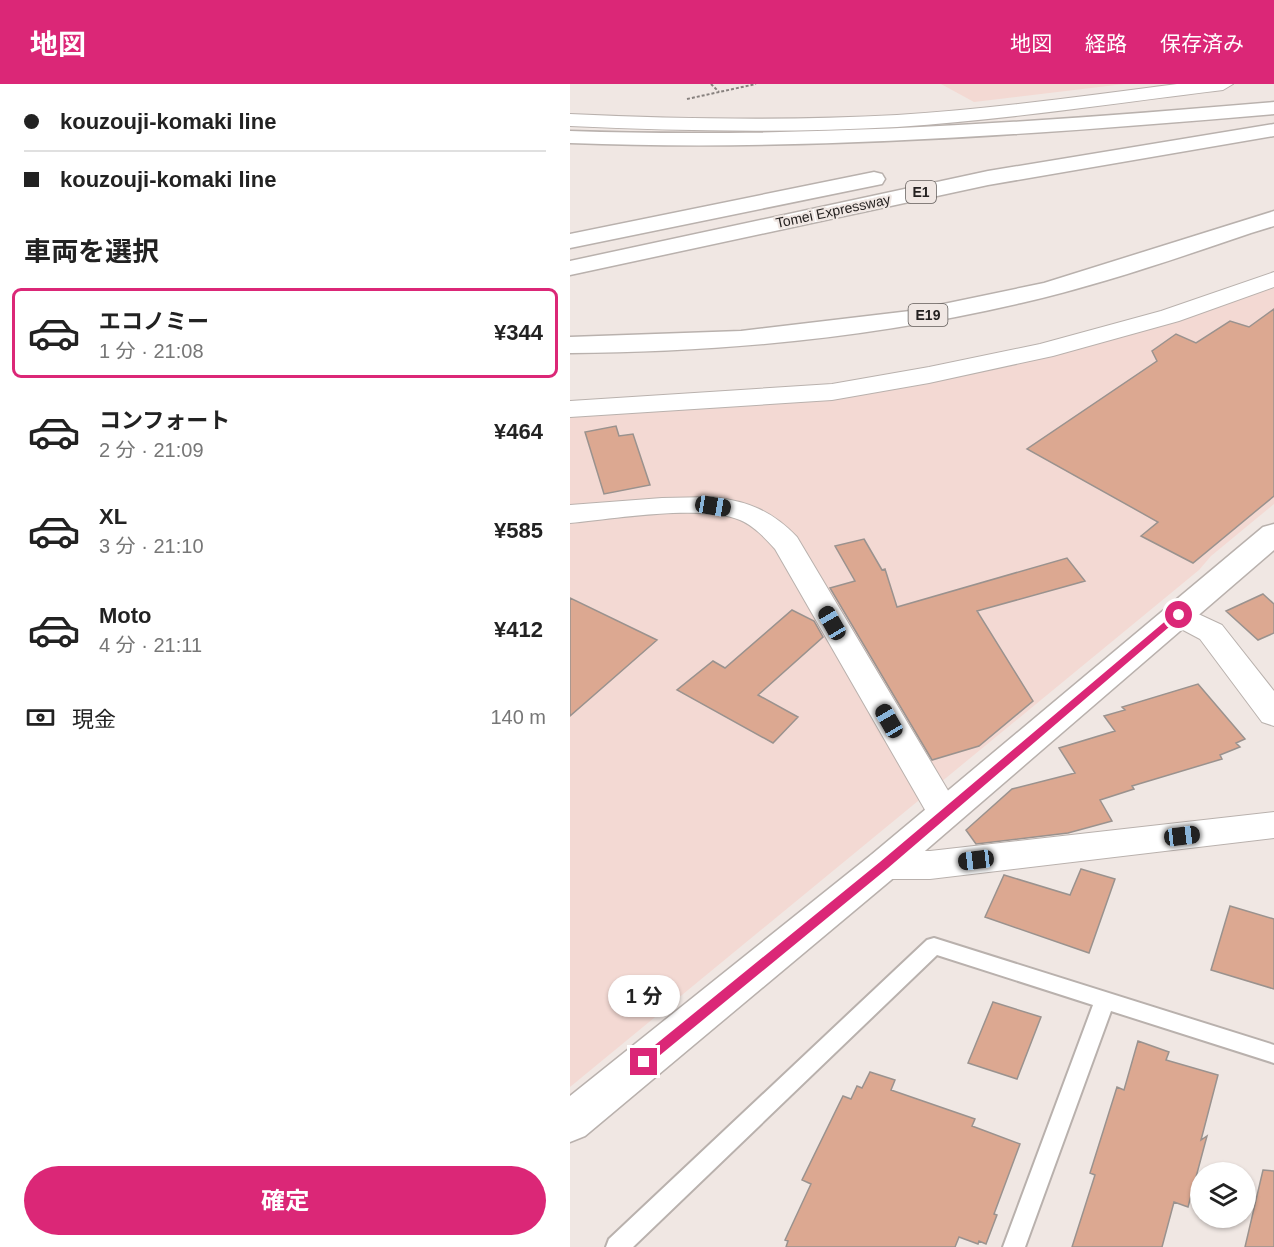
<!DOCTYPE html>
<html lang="ja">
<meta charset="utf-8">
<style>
body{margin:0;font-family:Helvetica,"Noto Sans JP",sans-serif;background:#f2f2f2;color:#222;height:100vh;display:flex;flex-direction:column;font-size:22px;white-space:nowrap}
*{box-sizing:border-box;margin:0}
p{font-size:20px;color:#767676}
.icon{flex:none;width:33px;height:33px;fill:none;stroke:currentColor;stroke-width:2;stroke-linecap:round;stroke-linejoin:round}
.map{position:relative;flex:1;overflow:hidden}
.sheet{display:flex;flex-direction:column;background:#fff;width:570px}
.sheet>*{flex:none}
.guide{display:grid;align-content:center;height:132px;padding:0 24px;background:#fff}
.buttons{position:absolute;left:620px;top:1078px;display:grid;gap:12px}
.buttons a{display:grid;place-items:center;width:66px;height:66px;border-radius:50%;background:#fff;box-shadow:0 2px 4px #0004;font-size:30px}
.end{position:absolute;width:27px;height:27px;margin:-14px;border:8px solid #db2777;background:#fff;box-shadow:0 0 0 3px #fff}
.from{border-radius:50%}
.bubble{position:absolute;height:42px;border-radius:21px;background:#fff;box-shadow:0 2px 4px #0004;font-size:20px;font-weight:700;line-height:42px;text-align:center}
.car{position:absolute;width:18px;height:36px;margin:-18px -9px;border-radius:8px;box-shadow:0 0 4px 2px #0007;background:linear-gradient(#222 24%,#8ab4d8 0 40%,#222 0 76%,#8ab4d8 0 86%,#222 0)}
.guide b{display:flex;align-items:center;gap:21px;height:57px;font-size:22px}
.guide b+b{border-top:2px solid #e0e0e0}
.guide i{width:15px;height:15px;background:#222}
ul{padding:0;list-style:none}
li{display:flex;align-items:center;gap:18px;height:90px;margin:0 12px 9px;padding:0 12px;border:3px solid transparent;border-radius:9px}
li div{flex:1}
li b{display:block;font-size:22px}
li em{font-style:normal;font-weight:700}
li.active{border-color:#db2777}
li>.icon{width:54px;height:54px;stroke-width:1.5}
h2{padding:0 24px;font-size:27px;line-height:72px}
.pay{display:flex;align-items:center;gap:15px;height:66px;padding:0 24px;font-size:22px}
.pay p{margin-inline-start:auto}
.action{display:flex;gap:12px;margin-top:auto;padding:12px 24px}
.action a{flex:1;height:69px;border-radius:36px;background:#db2777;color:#fff;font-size:24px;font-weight:700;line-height:69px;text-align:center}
header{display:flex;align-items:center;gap:36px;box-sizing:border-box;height:84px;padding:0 30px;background:#db2777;color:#fff}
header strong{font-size:28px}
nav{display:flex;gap:33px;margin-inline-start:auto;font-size:21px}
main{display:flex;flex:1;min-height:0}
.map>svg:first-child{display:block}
</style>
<header>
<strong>地図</strong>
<nav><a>地図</a><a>経路</a><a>保存済み</a></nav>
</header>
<main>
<section class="sheet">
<div class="guide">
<b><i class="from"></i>kouzouji-komaki line</b>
<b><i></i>kouzouji-komaki line</b>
</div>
<h2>車両を選択</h2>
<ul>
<li class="active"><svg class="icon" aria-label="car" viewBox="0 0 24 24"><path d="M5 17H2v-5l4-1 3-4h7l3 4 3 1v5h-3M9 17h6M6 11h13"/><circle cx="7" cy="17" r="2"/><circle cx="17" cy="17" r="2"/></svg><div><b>エコノミー</b><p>1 分 · 21:08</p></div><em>¥344</em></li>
<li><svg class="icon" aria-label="car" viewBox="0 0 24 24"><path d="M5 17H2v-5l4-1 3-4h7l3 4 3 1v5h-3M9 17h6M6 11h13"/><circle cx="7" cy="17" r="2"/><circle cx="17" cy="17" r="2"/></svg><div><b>コンフォート</b><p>2 分 · 21:09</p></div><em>¥464</em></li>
<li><svg class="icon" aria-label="car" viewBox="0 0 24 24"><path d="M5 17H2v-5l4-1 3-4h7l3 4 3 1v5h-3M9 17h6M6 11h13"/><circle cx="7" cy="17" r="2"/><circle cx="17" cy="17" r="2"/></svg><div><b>XL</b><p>3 分 · 21:10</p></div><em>¥585</em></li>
<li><svg class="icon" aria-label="car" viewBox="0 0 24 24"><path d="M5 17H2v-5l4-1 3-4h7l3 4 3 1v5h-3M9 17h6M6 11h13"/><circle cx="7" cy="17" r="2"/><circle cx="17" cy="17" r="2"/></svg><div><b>Moto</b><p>4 分 · 21:11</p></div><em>¥412</em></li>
</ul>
<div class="pay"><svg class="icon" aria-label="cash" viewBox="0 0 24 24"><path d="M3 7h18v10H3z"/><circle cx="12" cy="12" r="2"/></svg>現金<p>140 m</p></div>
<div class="action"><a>確定</a></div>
</section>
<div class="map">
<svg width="704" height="1163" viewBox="0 0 704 1163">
<rect width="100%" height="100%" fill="#f0e7e3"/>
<path fill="#f3d9d3" d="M371,0H554L404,18Z
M704,202V420L641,472L629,486L0,1003V329L280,310Z"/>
<path fill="#dca891" stroke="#9a928e" stroke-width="1.5" d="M704,225V412L623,479L571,452L588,438L457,365L587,277L582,267L606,250L626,259L660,237L679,243Z
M46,342L49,352L63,350L80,401L34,410L15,348Z
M294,455L312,486L315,485L327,523L497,474L515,497L407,527L463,617L409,662L362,676L260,504L285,497L265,462Z
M693,510L704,520V549L688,556L656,527Z
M0,514L87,556L0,632Z
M222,526L244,537L253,553L188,611L228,633L203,659L107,606L143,577L155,584Z
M628,600L675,655L666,659L670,663L650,671L652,675L562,702L564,705L530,716L542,737L498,749L406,760L396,746L442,705L505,689L489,664L545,647L534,632L555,626L552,623Z
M511,785L545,795L519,869L415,833L434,791L500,811Z
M660,822L704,835V905L641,886Z
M423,918L471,933L447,995L398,979Z
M568,957L599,968L596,976L648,991L631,1056L637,1052L618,1123L604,1118L592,1163H502L525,1091L520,1089L547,1003L554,1006Z
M300,988L325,996L321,1006L405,1035L402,1042L450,1060L424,1130L427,1131L416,1160L409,1157L408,1160L389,1153L385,1163H216L218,1157L215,1156L241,1100L232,1096L273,1012L281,1015L287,1002L292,1004Z
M693,1086L704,1087V1163H675Z"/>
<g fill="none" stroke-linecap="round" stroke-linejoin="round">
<defs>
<path id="lane" d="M364,854L704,961V979L541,927L455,1163H433L523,921L367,871L63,1163H36L39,1155L357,856Z"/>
<path id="street" d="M607,0H663L653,6C545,19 436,36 327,43C218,49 109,47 0,42V30C109,35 218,37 327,31C421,25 514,12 607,0Z
M704,188V203L609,237L483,272L359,299L262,316L0,333V317L262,300L359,283L470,260L591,227Z
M142,413C178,417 202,427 227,453L386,720L391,729L386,738L374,742L362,738L205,465C195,454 184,442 170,436C131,420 43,435 0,439V421L92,414Z
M609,521L652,541L704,607V642L692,638L630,555L598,538L594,531L598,524Z
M704,728V754L360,795H314L301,791L296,781L301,771L314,767H360Z"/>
<path id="secondary" d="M704,440V466L327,791L15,1052L0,1058V1012L301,771L693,443Z"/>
<path id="highway" d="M704,18V30C469,50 236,68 0,59V47C236,55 469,38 704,18Z
M704,40V52L418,101L0,191V177L418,87Z
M304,88L312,90L315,95L312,100L0,164V150Z
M704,127V142L681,149C605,175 529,201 451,219C302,254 152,268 0,269V253L171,247L340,227L474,199Z"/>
</defs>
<use href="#lane" stroke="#b9b1ad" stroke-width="4"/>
<use href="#street" stroke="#b9b1ad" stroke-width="2"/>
<use href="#secondary" stroke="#b9b1ad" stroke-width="3"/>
<use href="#highway" stroke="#b9b1ad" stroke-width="3"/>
<path stroke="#87817e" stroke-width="2" stroke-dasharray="3 2" stroke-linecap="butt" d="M141,0L149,8
M117,15L186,0"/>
<use href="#lane" fill="#fff" fill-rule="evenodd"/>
<use href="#street" fill="#fff" fill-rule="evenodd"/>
<use href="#secondary" fill="#fff" fill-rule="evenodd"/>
<use href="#highway" fill="#fff" fill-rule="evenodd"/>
</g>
<path fill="#db2777" d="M605,529L613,531L318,784L78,981H69V974L310,778Z"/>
<g text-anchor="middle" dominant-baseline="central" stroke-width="4.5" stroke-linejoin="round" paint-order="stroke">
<g fill="#f0e7e3" stroke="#615c5a" stroke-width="1.5">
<rect x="336" y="97" width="30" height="22" rx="4.5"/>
<rect x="338.5" y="220" width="39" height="22" rx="4.5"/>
</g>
<g font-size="14" font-weight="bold" fill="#242120">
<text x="351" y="108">E1</text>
<text x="358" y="231">E19</text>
</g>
<g font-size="14" fill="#242120" stroke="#f0e7e3">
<text transform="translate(263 127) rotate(-12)">Tomei Expressway</text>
</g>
</g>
</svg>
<div class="buttons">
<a><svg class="icon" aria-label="layers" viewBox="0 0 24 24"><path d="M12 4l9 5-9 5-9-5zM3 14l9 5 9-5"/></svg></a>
</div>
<i class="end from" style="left:609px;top:531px"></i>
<i class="end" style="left:74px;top:978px"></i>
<div class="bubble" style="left:38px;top:891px;width:72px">1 分</div>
<i class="car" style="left:143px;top:422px;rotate:99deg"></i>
<i class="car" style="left:262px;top:539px;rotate:330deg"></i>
<i class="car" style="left:319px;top:637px;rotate:330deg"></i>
<i class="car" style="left:612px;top:752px;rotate:83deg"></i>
<i class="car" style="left:406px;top:776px;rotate:263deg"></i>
</div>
</main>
